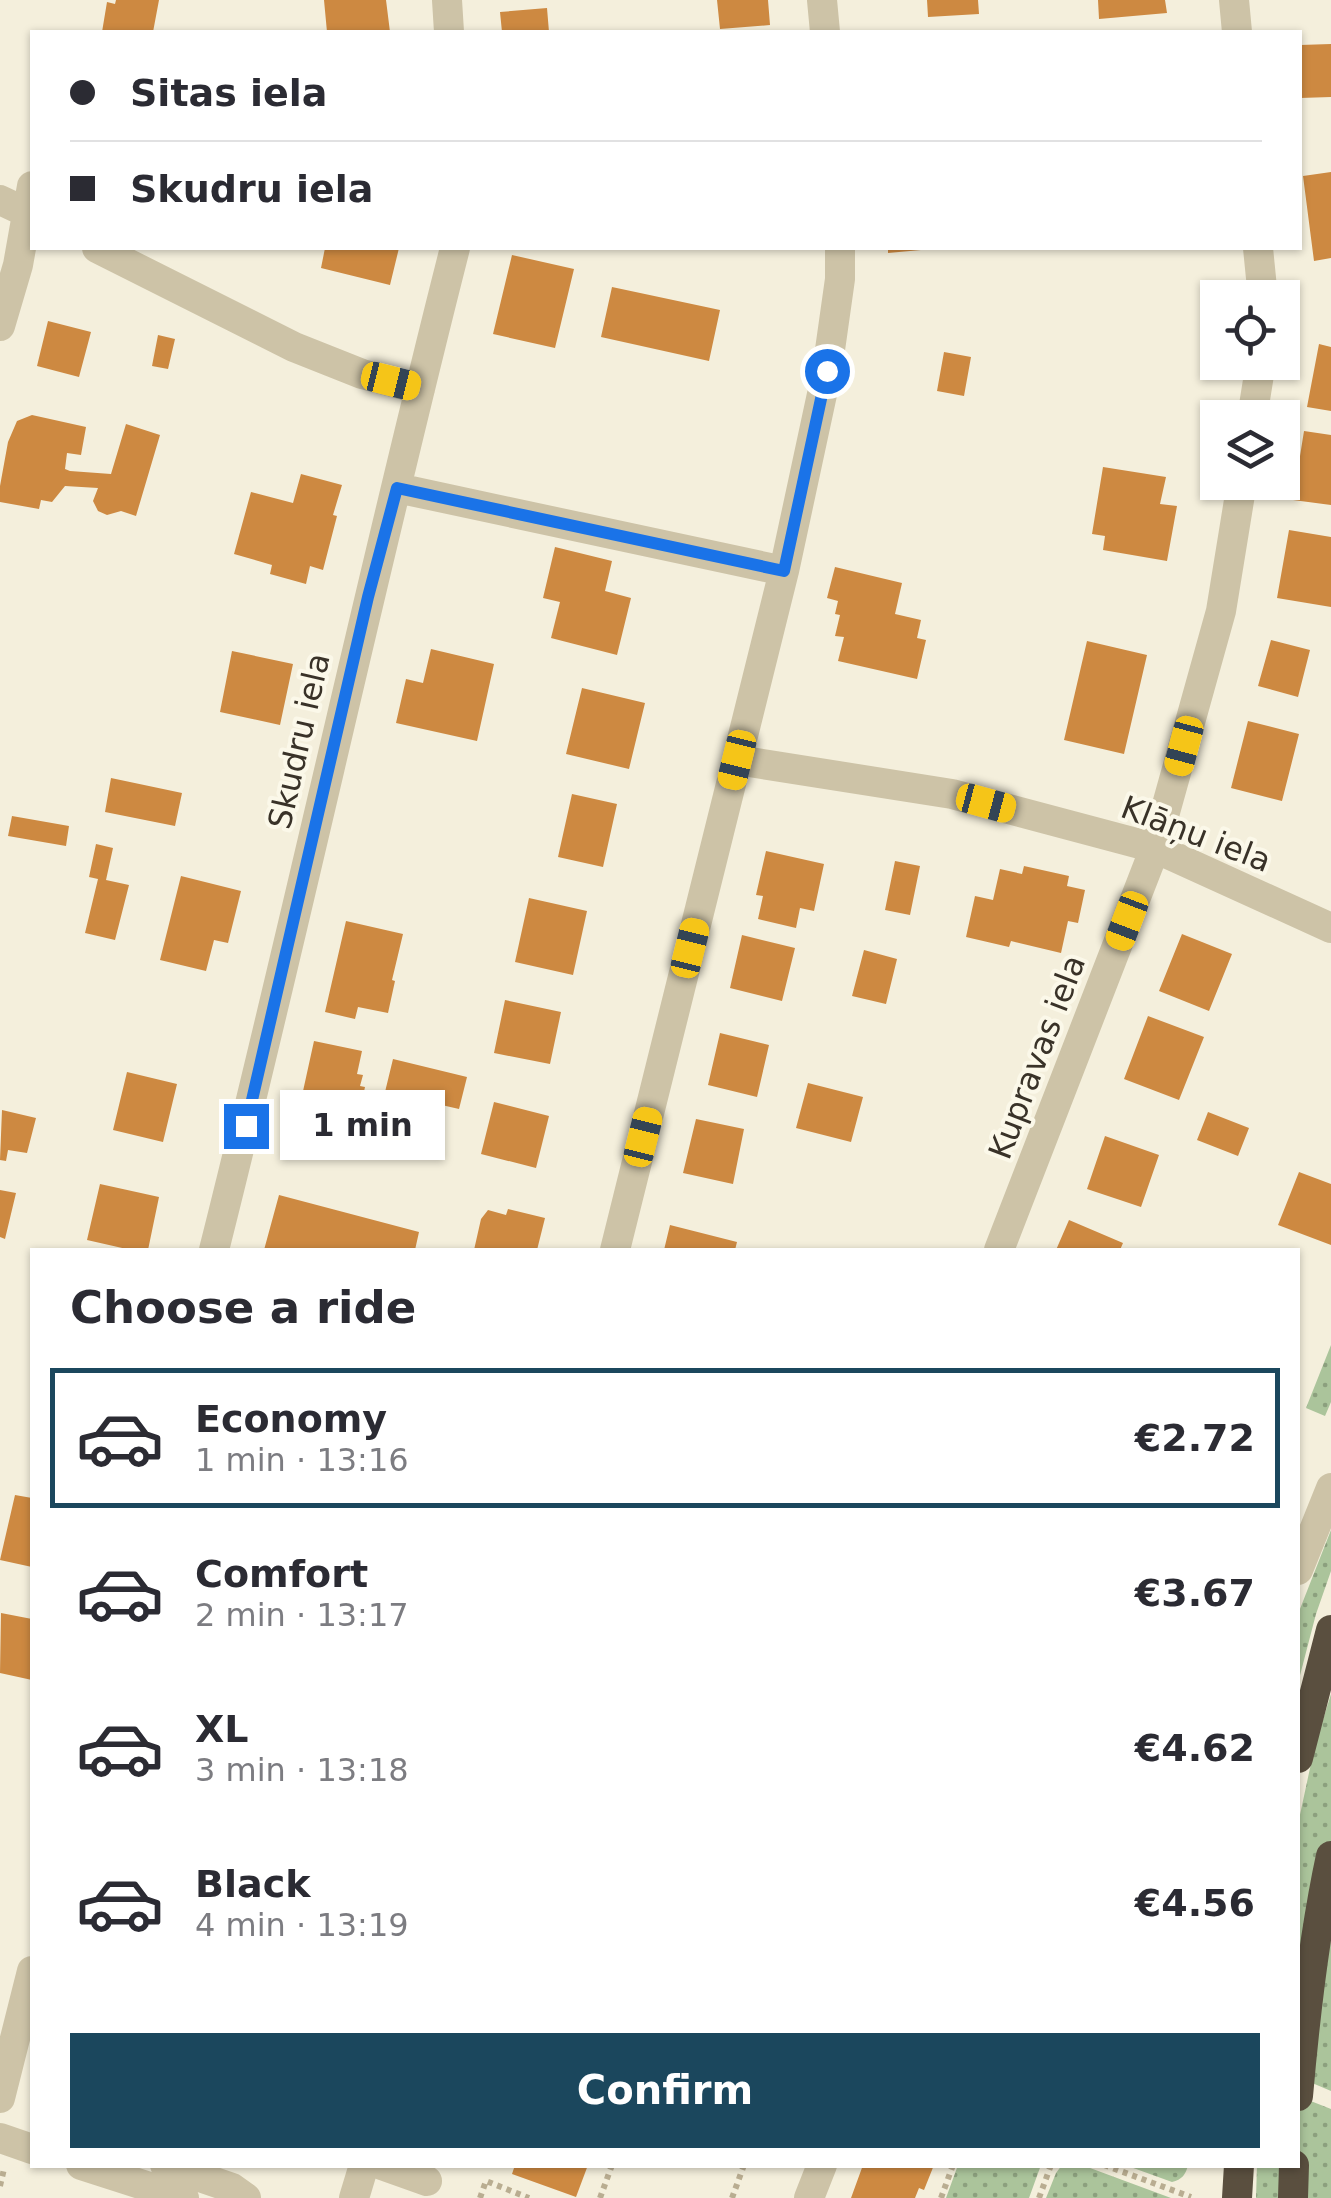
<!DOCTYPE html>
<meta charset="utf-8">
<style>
body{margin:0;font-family:"DejaVu Sans",sans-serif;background:#f2f2f3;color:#2b2b33;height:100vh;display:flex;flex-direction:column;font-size:38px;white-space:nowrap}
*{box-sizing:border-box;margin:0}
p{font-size:32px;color:#7c7c81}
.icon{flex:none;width:55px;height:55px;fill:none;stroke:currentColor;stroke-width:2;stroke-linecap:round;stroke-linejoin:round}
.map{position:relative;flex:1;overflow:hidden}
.sheet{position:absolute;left:30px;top:1248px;width:1270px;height:920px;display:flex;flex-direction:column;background:#fff;border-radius:0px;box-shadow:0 2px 8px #0004}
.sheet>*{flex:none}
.top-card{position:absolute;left:30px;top:30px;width:1272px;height:220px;border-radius:0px;box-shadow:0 2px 8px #0004;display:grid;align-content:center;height:220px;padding:0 40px;background:#fff}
.controls{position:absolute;left:1200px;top:280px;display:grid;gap:20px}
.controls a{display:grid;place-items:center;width:100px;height:100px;border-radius:0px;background:#fff;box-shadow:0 2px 8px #0004;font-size:50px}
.end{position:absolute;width:45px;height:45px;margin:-22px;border:12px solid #1a73e8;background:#fff;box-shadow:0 0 0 5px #fff}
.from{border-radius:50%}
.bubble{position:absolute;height:70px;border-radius:0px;background:#fff;box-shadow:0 2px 8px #0004;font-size:32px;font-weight:700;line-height:70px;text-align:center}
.car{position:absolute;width:30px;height:60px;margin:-30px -15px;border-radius:12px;box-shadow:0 0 8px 2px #0007;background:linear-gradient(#f5c518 24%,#345 0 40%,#f5c518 0 76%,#345 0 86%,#f5c518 0)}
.top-card b{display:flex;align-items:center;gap:35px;height:95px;font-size:38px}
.top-card b+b{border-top:2px solid #e1e1e2}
.top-card i{width:25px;height:25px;background:#2b2b33}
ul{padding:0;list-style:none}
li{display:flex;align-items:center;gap:30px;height:140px;margin:0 20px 15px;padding:0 20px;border:5px solid transparent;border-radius:0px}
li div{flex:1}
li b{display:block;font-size:38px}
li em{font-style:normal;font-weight:700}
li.active{border-color:#1b475d}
li>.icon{width:90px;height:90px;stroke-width:1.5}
h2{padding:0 40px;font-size:45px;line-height:120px}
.cta{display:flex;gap:20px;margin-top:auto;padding:20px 40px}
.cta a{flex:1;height:115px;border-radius:0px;background:#1b475d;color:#fff;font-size:40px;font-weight:700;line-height:115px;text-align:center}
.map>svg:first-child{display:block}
</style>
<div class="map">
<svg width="1331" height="2198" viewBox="0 0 1331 2198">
<defs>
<pattern id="grass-dots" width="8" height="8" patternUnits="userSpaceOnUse" patternTransform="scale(2.5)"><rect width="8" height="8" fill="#abc49b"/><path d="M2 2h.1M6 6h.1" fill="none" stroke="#8ca07e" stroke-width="1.8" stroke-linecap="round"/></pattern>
</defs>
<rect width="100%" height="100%" fill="#f4efdc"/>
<path fill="url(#grass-dots)" d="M1331,1345V1402L1325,1416L1306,1408Z
M1331,1530V1571L1316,1614L1298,1683V1614Z
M1331,1694V2091L1298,2077V1824L1315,1745Z
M1298,2096L1331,2109V2198H1256L1257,2165H1298Z
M958,2165H1041L1029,2198H946Z
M1062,2165H1082L1171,2198H1046L1056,2173Z
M1125,2165H1188C1186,2174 1182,2180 1172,2182Z"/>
<path fill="#cd8941" d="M116,0H159L153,32H102L107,2L115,4Z
M324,0H386L390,32H327Z
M717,0H768L770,25L720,29Z
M927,0H978L979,14L928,17Z
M1098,0H1165L1167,13L1099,19Z
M547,8L549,32H502L500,12Z
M1331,44V97L1300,98V45Z
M1331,172V258L1314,261L1303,176Z
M325,248H399L390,285L321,268Z
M888,248H921V250L888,253Z
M512,255L574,269L555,348L493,334Z
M612,287L720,310L709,361L601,337Z
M48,321L91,332L79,377L37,366Z
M158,335L175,339L168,369L152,366Z
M1319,344L1331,347V411L1307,407Z
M944,352L971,357L964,396L937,391Z
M32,415L86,427L81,455L67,453L65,469L70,471L111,474L126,424L160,435L136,516L121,511L107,515L98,511L93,501L98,488L65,486L52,502L41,500L39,509L0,502V486L8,442L17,421Z
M1304,431L1331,435V505L1293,500Z
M1103,467L1166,477L1160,504L1177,506L1167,561L1103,550L1105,536L1092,534Z
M301,474L342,485L333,515L337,516L323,570L310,566L306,584L270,574L272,565L234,554L251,492L293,503Z
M1289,530L1331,537V607L1277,598Z
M555,547L612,561L605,591L631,598L617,655L551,638L560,602L543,598Z
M835,567L902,583L895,614L921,620L917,638L926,640L917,679L838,661L844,637L835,636L840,615L835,614L838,601L827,598Z
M1271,640L1310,650L1298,697L1258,686Z
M1087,641L1147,655L1124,754L1064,740Z
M431,649L494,664L477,741L396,723L406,679L423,683Z
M232,651L293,664L280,725L220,712Z
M582,688L645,703L629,769L566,754Z
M1248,721L1299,734L1282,801L1231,788Z
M111,778L182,793L175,826L105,812Z
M572,794L617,804L603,867L558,857Z
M12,816L69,826L66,846L8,836Z
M96,844L113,848L106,880L129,885L115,940L85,933L98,879L89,877Z
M766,851L824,864L814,911L800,908L796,928L758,919L763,896L756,895Z
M895,861L920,866L910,915L885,910Z
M1024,866L1069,876L1067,886L1085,890L1078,923L1068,921L1061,953L1011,941L1009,947L966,937L975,896L993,900L1000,869L1022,874Z
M181,876L241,891L228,943L214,940L206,971L160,960Z
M529,898L587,911L573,975L515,962Z
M346,921L403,934L392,980L395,981L388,1013L358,1007L355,1019L325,1012Z
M1182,934L1232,954L1209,1011L1159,991Z
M742,935L795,948L782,1001L730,988Z
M864,950L897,959L886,1004L852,996Z
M505,1000L561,1012L550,1064L494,1053Z
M1148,1016L1204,1037L1179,1100L1124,1079Z
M720,1033L769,1045L757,1097L708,1085Z
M314,1041L362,1051L357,1074L363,1075L360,1086L365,1087L360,1110L370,1112L365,1133L361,1132L360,1137L296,1123Z
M393,1059L467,1077L459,1109L385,1092Z
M127,1072L177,1084L163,1142L113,1130Z
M808,1083L863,1097L851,1142L796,1128Z
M494,1102L549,1116L536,1168L481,1154Z
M2,1110L36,1118L27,1153L8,1150L6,1161L0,1160Z
M1208,1112L1249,1128L1238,1156L1197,1140Z
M696,1119L744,1129L733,1184L683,1173Z
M1105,1136L1159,1155L1141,1207L1087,1189Z
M1299,1172L1331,1184V1245L1278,1225Z
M100,1184L159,1197L148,1250H131L87,1240Z
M0,1190L16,1193L5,1239L0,1237Z
M279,1195L419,1232L415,1250H264Z
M508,1209L545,1218L537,1250H474L481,1219L488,1210L506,1215Z
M1069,1220L1123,1243L1120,1250H1056Z
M670,1225L737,1242L735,1250H664Z
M15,1495L32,1498V1567L0,1560Z
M1,1613L32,1619V1680L0,1673Z
M515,2165H588L576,2197L512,2174Z
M863,2165H934L924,2190L919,2188L915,2198H851Z"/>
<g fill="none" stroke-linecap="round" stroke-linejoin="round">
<path stroke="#b9ad91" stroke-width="6" stroke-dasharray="5 5" stroke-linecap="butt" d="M1104,2165L1191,2197
M0,2186L4,2169
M480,2198L486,2181L529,2198
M600,2198L612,2165
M732,2198L744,2165
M941,2198L953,2165
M1039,2198L1051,2165"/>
<path stroke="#cdc3a7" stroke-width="30" d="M447,0L449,32
M822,0L825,32
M1234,0L1237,32
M0,200L32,215
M97,248L294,347L362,374L420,389
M1258,248L1263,298
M0,326L18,265L32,186
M1252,418L1261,362
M397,488L784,571
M737,760L952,794L1155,848L1331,928
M214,1250C298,917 370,581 455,248
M615,1250L784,571L827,371L840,279V248
M999,1250L1155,848L1221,611L1242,482
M1298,1570L1331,1488
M0,2098L32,1971
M0,2138L32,2149
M81,2165L184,2198
M165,2165L232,2188L246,2198
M382,2165L427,2181
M354,2198L364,2165
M809,2198L822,2165"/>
<path stroke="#5a4f3f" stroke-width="30" d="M1298,1758L1331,1630
M1237,2198L1239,2165
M1293,2198L1294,2165"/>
<path stroke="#5a4f3f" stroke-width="30" d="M1298,2096C1305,2015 1314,1935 1331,1856"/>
</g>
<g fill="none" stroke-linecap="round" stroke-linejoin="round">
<path stroke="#1a73e8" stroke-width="12" d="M246,1126L368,597L397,488L784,571L827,371"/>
</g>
<g text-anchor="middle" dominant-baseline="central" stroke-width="8" stroke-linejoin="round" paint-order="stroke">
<g font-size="32" fill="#393228" stroke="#fbf8e9">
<text transform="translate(299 741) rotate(-77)">Skudru iela</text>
<text transform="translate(1196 834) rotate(21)">Klāņu iela</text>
<text transform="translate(1037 1057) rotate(-69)">Kupravas iela</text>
</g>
</g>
</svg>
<div class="controls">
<a><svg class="icon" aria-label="locate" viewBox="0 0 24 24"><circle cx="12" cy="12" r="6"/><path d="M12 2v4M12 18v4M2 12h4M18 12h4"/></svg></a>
<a><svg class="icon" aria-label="layers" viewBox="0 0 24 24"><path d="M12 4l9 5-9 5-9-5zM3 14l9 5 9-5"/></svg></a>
</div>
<i class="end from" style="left:827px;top:371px"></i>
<i class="end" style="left:246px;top:1126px"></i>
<div class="bubble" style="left:280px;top:1090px;width:165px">1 min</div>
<i class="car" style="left:391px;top:381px;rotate:104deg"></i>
<i class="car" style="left:1184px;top:746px;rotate:195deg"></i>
<i class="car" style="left:737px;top:760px;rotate:194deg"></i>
<i class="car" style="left:986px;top:803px;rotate:105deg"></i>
<i class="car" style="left:1127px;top:921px;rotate:201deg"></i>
<i class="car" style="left:690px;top:948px;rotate:14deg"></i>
<i class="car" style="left:643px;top:1137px;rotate:14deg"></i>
<div class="top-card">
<b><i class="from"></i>Sitas iela</b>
<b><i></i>Skudru iela</b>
</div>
<section class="sheet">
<h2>Choose a ride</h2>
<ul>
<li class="active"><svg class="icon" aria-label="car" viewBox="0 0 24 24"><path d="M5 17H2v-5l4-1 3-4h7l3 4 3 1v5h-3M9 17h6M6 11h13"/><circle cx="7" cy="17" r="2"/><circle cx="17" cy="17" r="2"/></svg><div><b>Economy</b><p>1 min · 13:16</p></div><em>€2.72</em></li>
<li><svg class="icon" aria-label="car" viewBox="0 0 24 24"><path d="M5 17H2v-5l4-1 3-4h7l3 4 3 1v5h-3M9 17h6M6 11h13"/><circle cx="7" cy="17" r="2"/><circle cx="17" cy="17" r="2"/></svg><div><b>Comfort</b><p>2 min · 13:17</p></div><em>€3.67</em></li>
<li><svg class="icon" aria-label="car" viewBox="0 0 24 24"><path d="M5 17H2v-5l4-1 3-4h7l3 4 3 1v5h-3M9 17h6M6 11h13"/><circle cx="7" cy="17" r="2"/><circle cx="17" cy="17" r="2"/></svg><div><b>XL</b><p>3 min · 13:18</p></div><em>€4.62</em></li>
<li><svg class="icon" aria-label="car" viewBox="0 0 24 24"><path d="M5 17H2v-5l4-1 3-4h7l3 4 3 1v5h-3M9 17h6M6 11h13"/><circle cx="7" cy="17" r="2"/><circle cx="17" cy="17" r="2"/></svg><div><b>Black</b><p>4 min · 13:19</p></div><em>€4.56</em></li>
</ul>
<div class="cta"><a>Confirm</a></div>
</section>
</div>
